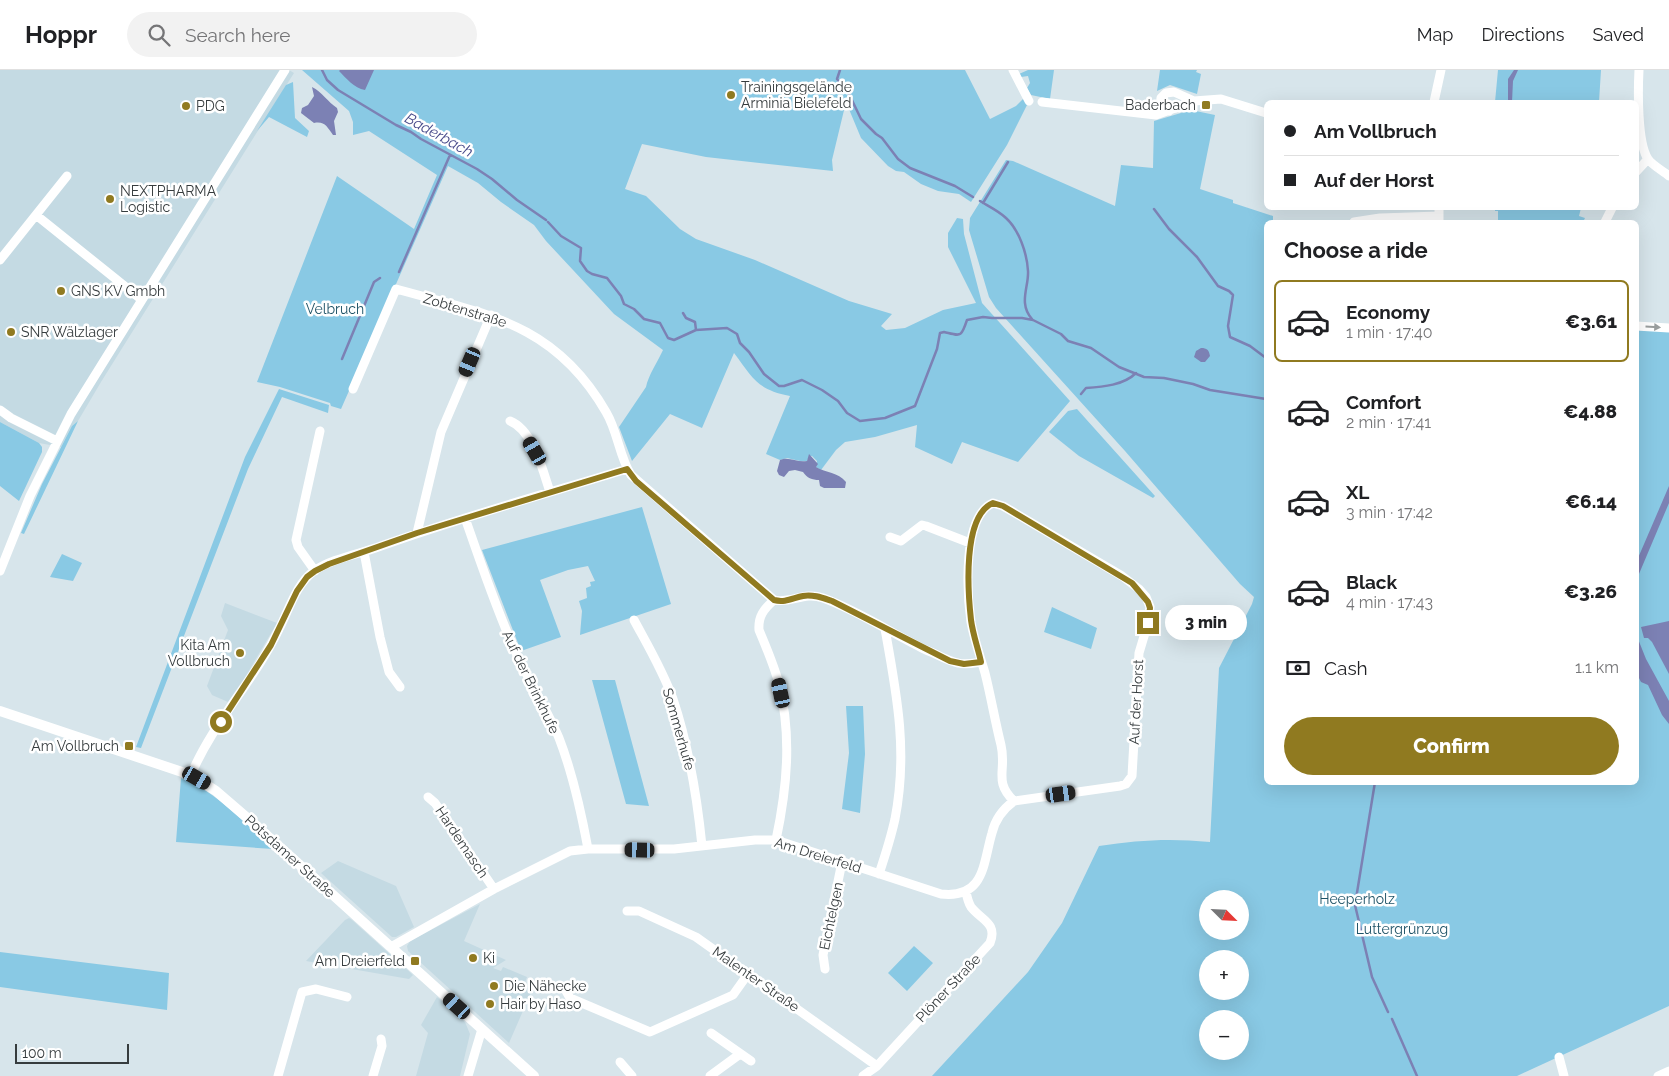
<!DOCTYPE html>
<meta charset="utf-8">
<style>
body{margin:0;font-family:Raleway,sans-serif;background:#f2f2f2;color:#202124;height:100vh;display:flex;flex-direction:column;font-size:19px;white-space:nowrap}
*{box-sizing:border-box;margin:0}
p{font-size:16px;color:#757577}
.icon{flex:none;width:28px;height:28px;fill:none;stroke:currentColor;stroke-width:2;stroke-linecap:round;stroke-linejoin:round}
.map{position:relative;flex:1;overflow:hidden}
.sheet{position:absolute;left:1264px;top:150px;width:375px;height:565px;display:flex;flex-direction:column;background:#fff;border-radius:8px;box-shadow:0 5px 20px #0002}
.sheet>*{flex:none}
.hud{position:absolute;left:1264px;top:30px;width:375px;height:110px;border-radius:8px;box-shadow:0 5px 20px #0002;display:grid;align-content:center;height:110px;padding:0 20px;background:#fff}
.needle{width:32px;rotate:114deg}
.buttons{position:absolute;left:1199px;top:820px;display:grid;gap:10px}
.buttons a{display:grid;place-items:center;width:50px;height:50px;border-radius:50%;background:#fff;box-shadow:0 5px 20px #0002;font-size:25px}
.scale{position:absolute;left:15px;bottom:12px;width:114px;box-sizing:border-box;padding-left:5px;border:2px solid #363c3e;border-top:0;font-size:14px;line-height:18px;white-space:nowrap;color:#363c3e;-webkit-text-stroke:4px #fff;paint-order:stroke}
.end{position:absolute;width:22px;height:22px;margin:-11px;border:6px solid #907a20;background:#fff;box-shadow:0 0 0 2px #fff}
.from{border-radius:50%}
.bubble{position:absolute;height:35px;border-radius:18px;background:#fff;box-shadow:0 5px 20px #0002;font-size:16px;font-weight:800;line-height:35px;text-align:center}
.car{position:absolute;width:15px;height:30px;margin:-15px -8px;border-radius:6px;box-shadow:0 0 4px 1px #0007;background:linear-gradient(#222 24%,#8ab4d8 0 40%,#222 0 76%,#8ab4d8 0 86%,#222 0)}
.hud b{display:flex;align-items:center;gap:18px;height:48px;font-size:19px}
.hud b+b{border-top:1px solid #e0e0e0}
.hud i{width:12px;height:12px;background:#202124}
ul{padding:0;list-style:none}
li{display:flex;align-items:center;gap:15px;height:82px;margin:0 10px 8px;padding:0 10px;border:2px solid transparent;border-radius:8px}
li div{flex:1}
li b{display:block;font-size:19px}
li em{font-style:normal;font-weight:800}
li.selected{border-color:#907a20}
li>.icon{width:45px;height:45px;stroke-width:1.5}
h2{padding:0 20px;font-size:22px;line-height:60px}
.pay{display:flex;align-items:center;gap:12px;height:55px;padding:0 20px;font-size:19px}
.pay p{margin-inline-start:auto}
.action{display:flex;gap:10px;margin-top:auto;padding:10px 20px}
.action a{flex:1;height:58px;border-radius:30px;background:#907a20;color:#fff;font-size:20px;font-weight:800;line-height:58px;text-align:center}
header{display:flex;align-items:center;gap:30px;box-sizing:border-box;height:70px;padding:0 25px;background:#fff;border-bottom:1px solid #e0e0e0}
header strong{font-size:24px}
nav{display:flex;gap:28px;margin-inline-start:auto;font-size:18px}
.search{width:350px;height:45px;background:#f2f2f2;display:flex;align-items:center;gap:12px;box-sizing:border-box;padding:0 18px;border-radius:28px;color:#757577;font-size:19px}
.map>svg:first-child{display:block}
</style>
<header>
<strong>Hoppr</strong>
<div class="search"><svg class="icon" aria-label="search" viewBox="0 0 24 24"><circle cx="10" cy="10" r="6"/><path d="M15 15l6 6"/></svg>Search here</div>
<nav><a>Map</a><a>Directions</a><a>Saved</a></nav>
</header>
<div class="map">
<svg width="1669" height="1006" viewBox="0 0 1669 1006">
<rect width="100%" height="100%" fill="#d7e5eb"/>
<path fill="#c4dae3" d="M0,0H289L294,3L101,312L78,351L72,356L61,377L39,373L0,352Z
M225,533L277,553L247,604L228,632L212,625L207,616L228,560L221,546Z
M338,791L396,816L414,857L396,867H392L321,803Z
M480,834L464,871L506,890L493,898L501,901L503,897L527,907L524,915L533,918L509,973L408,881L407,876L410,871Z
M349,848L352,850L413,905L409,909L306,891L345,850Z
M437,927L465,952L470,964L460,1006H416L428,963L421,955Z"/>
<path fill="#89c9e4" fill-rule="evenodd" d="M302,0H965L990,49L1016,36L1024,28L1027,35L1007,75L971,132L959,124L938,121L921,114L904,102L896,101L888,96L861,68L846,32L832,90L833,101L706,87L642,74L625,119L646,126L680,159L696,169L755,190L849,231L892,244L881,256L886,260L905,258L943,240L976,233L948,177V163L957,148L963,149L964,164L982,233L1070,331L1018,392L962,372L952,394L915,377L917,355L875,367L845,372L836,380L821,400L816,397L817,391L812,386L809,387L807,391H800L787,388L780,390L766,384L790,326C757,320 753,308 734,283L702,358L670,344L632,391L619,357L646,317C648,306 658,291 663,280L614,244L546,171L534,155L501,132L478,113L448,96L341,339L331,336L330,333L280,317L257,312L337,106L414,159L437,105L369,61L353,65V52L349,41Z
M1028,0H1054L1050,29L1031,25L1027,18L1030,13L1028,6L1021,7L1019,4Z
M1160,0H1197L1196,2L1201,4L1197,24L1170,15L1157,21Z
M1498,0H1601L1599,32H1495Z
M293,12L295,48L309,61L307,67L269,47L257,61L286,15Z
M1191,40L1215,45L1200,119L1233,130V133L1273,146V152H1266V712H1636V259L1669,260V936L1517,1006H932L1028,902L1062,853L1099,776C1138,770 1170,768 1210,772L1219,598L1252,534L1254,527L1240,514L1125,381L996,238L989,227L969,160L970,148L1006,90L1013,91L1115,136L1121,95L1153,98L1154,51ZM1208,829H1240V861H1208ZM1208,889H1240V921H1208ZM1208,949H1240V981H1208Z
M1495,138H1581L1579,146L1585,148L1583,152H1498V141H1495Z
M279,319L329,335L328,343L282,327L248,399L141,678L136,677L245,387Z
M1077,339L1155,426L1153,428L1079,386L1049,362L1068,341Z
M78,351L24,464L21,463L42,414L72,356Z
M0,352L39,373L42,377V382L19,431L0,416Z
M642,437L671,534L580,565L582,541L579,531L587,528L586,518L591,516L590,512L595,511L588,496L568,500L540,510L561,567L521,581L482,480Z
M62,484L82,493L73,511L50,507Z
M1052,537L1097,558L1091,579L1044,562Z
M592,610H615L649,736L626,734Z
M846,636H863L865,684L860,743L842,739L849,683Z
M181,708C217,722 245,753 273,779L176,772Z
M914,876L933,893L907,921L888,903Z
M0,882L169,903L167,940L0,917Z"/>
<path fill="#7c81b4" d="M340,0H374L365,20C354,18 346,8 339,1Z
M1514,0H1518L1513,11L1512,32H1508V9Z
M312,17C322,22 328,32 337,38L338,42L334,51L336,65H333C327,57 325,51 314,53L301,43L302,38L308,35L314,26Z
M1201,278C1207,278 1209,280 1210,286L1205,292H1201L1194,287L1196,281Z
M809,384L818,394L816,397C826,403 838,402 846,412L845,418H824L820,416L819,410C812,410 807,408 803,402L795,400L789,401L784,407L779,405L777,401L780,390C789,386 797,393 807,391Z
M1669,416V433L1636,511L1638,488Z
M1669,551V604L1652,572L1648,568H1644L1641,557Z
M1636,564L1646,589L1669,631V654L1662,645L1648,615L1641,612L1636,602Z"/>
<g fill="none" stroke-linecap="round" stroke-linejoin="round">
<path stroke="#7c81b4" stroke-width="2.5" d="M322,0L327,10L338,20L396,55L411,62L421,69L477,99L492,109L517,130L546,150
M840,0L837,9L849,24L861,49L876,64L882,68L898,89L910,98L955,116L973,127
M980,131C988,136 999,141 1006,148C1019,160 1027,183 1028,201C1029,217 1018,233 1032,249
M983,133L1008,92
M1154,139L1169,159L1197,187L1218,216L1229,221L1233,225L1228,256L1230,267L1250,276L1266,288
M548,152L561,166L581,178L580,191L587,201L592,204L607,208L621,226L624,234L634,239L644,249L660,253L668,268L674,270L696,260L727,258L737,264L740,273L749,282L764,304L779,316H784L802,310L822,320L838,331L847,343L860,351L885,348L915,336L937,279L940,263L944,262C961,266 961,268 967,250L983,247L992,248H1022L1033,250L1061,264L1068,271L1091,278L1119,297L1144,307L1164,308L1193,314L1210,320L1266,329
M399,202L450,85
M683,243L686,248L695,252L696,260
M342,289L374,212L380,208
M1081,324L1086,318C1103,317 1124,315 1136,303
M1375,712L1355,835L1372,907L1388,942
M1392,949L1417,1006"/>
<path stroke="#fff" stroke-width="9" d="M1013,0L1029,31
M1639,0C1638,19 1637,73 1648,89C1652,95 1663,101 1669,106
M1042,32L1156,45L1194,31L1221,29L1266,43
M1434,32L1441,0
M1169,41L1163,40L1160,37L1161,28L1166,23L1174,22L1194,31
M1636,102L1648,89
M1439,138V152
M36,145L142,230
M1354,152L1380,148L1439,146
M1605,152L1612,138
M0,190L67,106
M1636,256L1669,258
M353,319L396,219C486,244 555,253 606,342C618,362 619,386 631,405L774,530C791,534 804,521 823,528C857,540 893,564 926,580C937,584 947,591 958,593C966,595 974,593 981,592
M0,340L11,348L57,371
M510,351C533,360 543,401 550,422
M465,448C481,493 496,539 516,583C529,612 547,639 559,668C573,704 581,741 588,779
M417,463L441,362L491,245
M890,467L901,471L922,455L926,456L970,473
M364,482L380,567L389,602L400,617
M0,501L30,426L71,344L285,0
M315,501L298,477L296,470L320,361
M774,530C764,539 758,546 759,560C766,577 774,595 779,614C792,666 787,718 776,770
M634,550C648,576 663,601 673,629C689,677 697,726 702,776
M191,705C213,652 255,610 279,559C289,540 296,514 314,501C333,488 360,484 381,476C462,447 545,424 627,399
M428,727L435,733L494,819
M879,804C885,786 891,767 895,749C908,682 897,625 885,559
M627,841H639L696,867L877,996
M391,877L494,819L570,781L588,779H674L755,770H776L941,824C985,829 983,793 992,763C995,750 1003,739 1014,731C993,711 1007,700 1001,675C995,651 991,627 985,603C980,586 974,569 971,552C967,524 962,446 993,433L1003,436L1122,506L1139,519L1146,527L1150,537L1148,553L1139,583L1132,706L1126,714L1120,716L1014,731
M825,899L823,885L842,792
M566,921L570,928L650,962L733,925L748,904
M711,963L751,991
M1559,987L1564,1006
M620,992L632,1006
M278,1006L302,922L316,919L347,927
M373,1006L382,976L381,969
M468,1006L482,959
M710,1006L740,984
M863,1006L877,996L990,873C998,853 981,850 971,837C968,832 967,827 966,822
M1658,1006L1669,1001"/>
<path stroke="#fff" stroke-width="10" d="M0,641L191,705L216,721L252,752L534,1006"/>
</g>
<defs><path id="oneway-solid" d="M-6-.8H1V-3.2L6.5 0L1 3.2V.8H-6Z" transform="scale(1.25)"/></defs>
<use fill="#9a9e9e" href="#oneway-solid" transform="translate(1653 257) rotate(3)"/>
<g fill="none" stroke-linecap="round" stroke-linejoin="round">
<path stroke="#907a20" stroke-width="6" d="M221,652L271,575L297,521L307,507L315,501L329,494L417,463L627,399L636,411L774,530C785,533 793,528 803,526C813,524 823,528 832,531L950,591L964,594L981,592C978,578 973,565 971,550C968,523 962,446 993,433L1003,436L1132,513L1148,532L1150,538L1148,553"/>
</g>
<g fill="#907a20" stroke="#fff" stroke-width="2">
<circle cx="731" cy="25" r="5"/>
<rect x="1201" y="30" width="10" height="10" rx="2.5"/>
<circle cx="186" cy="36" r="5"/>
<circle cx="110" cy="129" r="5"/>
<circle cx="61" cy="221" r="5"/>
<circle cx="11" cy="262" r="5"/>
<circle cx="240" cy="583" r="5"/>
<rect x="124" y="671" width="10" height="10" rx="2.5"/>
<circle cx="473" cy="888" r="5"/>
<rect x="410" y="886" width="10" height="10" rx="2.5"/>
<circle cx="494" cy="916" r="5"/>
<circle cx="490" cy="934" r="5"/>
</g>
<g text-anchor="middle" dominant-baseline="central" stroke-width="5" stroke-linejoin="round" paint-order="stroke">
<g font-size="14" fill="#363c3e" stroke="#fff" text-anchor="start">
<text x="741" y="17">Trainingsgelände<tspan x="741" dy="16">Arminia Bielefeld</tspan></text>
<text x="1196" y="35" text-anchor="end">Baderbach</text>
<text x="196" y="36">PDG</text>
<text x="120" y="121">NEXTPHARMA<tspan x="120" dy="16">Logistic</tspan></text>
<text x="71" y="221">GNS KV Gmbh</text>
<text x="21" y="262">SNR Wälzlager</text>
<text x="230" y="575" text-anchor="end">Kita Am<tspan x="230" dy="16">Vollbruch</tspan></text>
<text x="119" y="676" text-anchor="end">Am Vollbruch</text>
<text x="483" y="888">Ki</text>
<text x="405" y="891" text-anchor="end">Am Dreierfeld</text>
<text x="504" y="916">Die Nähecke</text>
<text x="500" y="934">Hair by Haso</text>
</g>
<g font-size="14" fill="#1d5266" stroke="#fff">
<text x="335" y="239">Velbruch</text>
<text x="1357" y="829">Heeperholz</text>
<text x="1402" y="859">Luttergrünzug</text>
</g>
<g font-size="14" fill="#363c3e" stroke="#fff">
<text transform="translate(465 240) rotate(17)">Zobtenstraße</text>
<text transform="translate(531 612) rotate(64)">Auf der Brinkhufe</text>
<text transform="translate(1136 632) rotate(-87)">Auf der Horst</text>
<text transform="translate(679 659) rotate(74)">Sommerhufe</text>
<text transform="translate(462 772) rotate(56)">Hardemasch</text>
<text transform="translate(818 785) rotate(17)">Am Dreierfeld</text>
<text transform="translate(290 786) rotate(42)">Potsdamer Straße</text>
<text transform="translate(831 846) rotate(-78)">Eichtelgen</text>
<text transform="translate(756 909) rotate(35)">Malenter Straße</text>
<text transform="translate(948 918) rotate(-47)">Plöner Straße</text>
</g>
<g font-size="15" font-style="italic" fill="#454788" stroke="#fff">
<text transform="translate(439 65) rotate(29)">Baderbach</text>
</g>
</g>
</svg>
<div class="buttons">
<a><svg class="needle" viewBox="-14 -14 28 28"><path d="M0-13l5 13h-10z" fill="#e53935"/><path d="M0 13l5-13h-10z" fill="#757577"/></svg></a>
<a>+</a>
<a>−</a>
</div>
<div class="scale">100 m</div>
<i class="end from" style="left:221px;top:652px"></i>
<i class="end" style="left:1148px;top:553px"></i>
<div class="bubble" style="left:1165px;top:535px;width:82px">3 min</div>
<i class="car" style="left:470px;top:292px;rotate:203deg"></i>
<i class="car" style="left:535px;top:381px;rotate:330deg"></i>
<i class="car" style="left:781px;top:623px;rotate:348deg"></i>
<i class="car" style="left:197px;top:708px;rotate:120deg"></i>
<i class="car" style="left:1061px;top:724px;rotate:82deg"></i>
<i class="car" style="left:640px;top:780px;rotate:271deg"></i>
<i class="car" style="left:457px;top:936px;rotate:312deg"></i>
<div class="hud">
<b><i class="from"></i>Am Vollbruch</b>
<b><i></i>Auf der Horst</b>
</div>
<section class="sheet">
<h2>Choose a ride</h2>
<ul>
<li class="selected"><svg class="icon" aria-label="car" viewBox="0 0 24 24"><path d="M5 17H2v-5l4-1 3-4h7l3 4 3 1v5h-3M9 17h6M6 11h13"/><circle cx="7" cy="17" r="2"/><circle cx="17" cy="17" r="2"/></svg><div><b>Economy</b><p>1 min · 17:40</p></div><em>€3.61</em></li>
<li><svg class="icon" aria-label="car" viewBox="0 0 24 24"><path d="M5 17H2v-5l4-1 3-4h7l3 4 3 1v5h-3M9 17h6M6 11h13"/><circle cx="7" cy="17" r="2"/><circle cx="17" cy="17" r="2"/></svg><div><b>Comfort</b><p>2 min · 17:41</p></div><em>€4.88</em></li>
<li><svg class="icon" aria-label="car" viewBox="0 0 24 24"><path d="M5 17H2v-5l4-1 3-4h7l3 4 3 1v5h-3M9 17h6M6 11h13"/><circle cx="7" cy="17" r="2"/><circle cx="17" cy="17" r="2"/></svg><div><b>XL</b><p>3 min · 17:42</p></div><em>€6.14</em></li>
<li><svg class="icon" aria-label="car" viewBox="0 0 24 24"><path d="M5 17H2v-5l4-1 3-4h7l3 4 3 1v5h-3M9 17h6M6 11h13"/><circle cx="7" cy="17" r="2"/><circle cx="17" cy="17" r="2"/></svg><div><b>Black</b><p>4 min · 17:43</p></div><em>€3.26</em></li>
</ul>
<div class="pay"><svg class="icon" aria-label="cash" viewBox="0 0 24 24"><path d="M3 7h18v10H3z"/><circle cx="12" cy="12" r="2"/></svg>Cash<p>1.1 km</p></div>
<div class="action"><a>Confirm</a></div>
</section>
</div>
